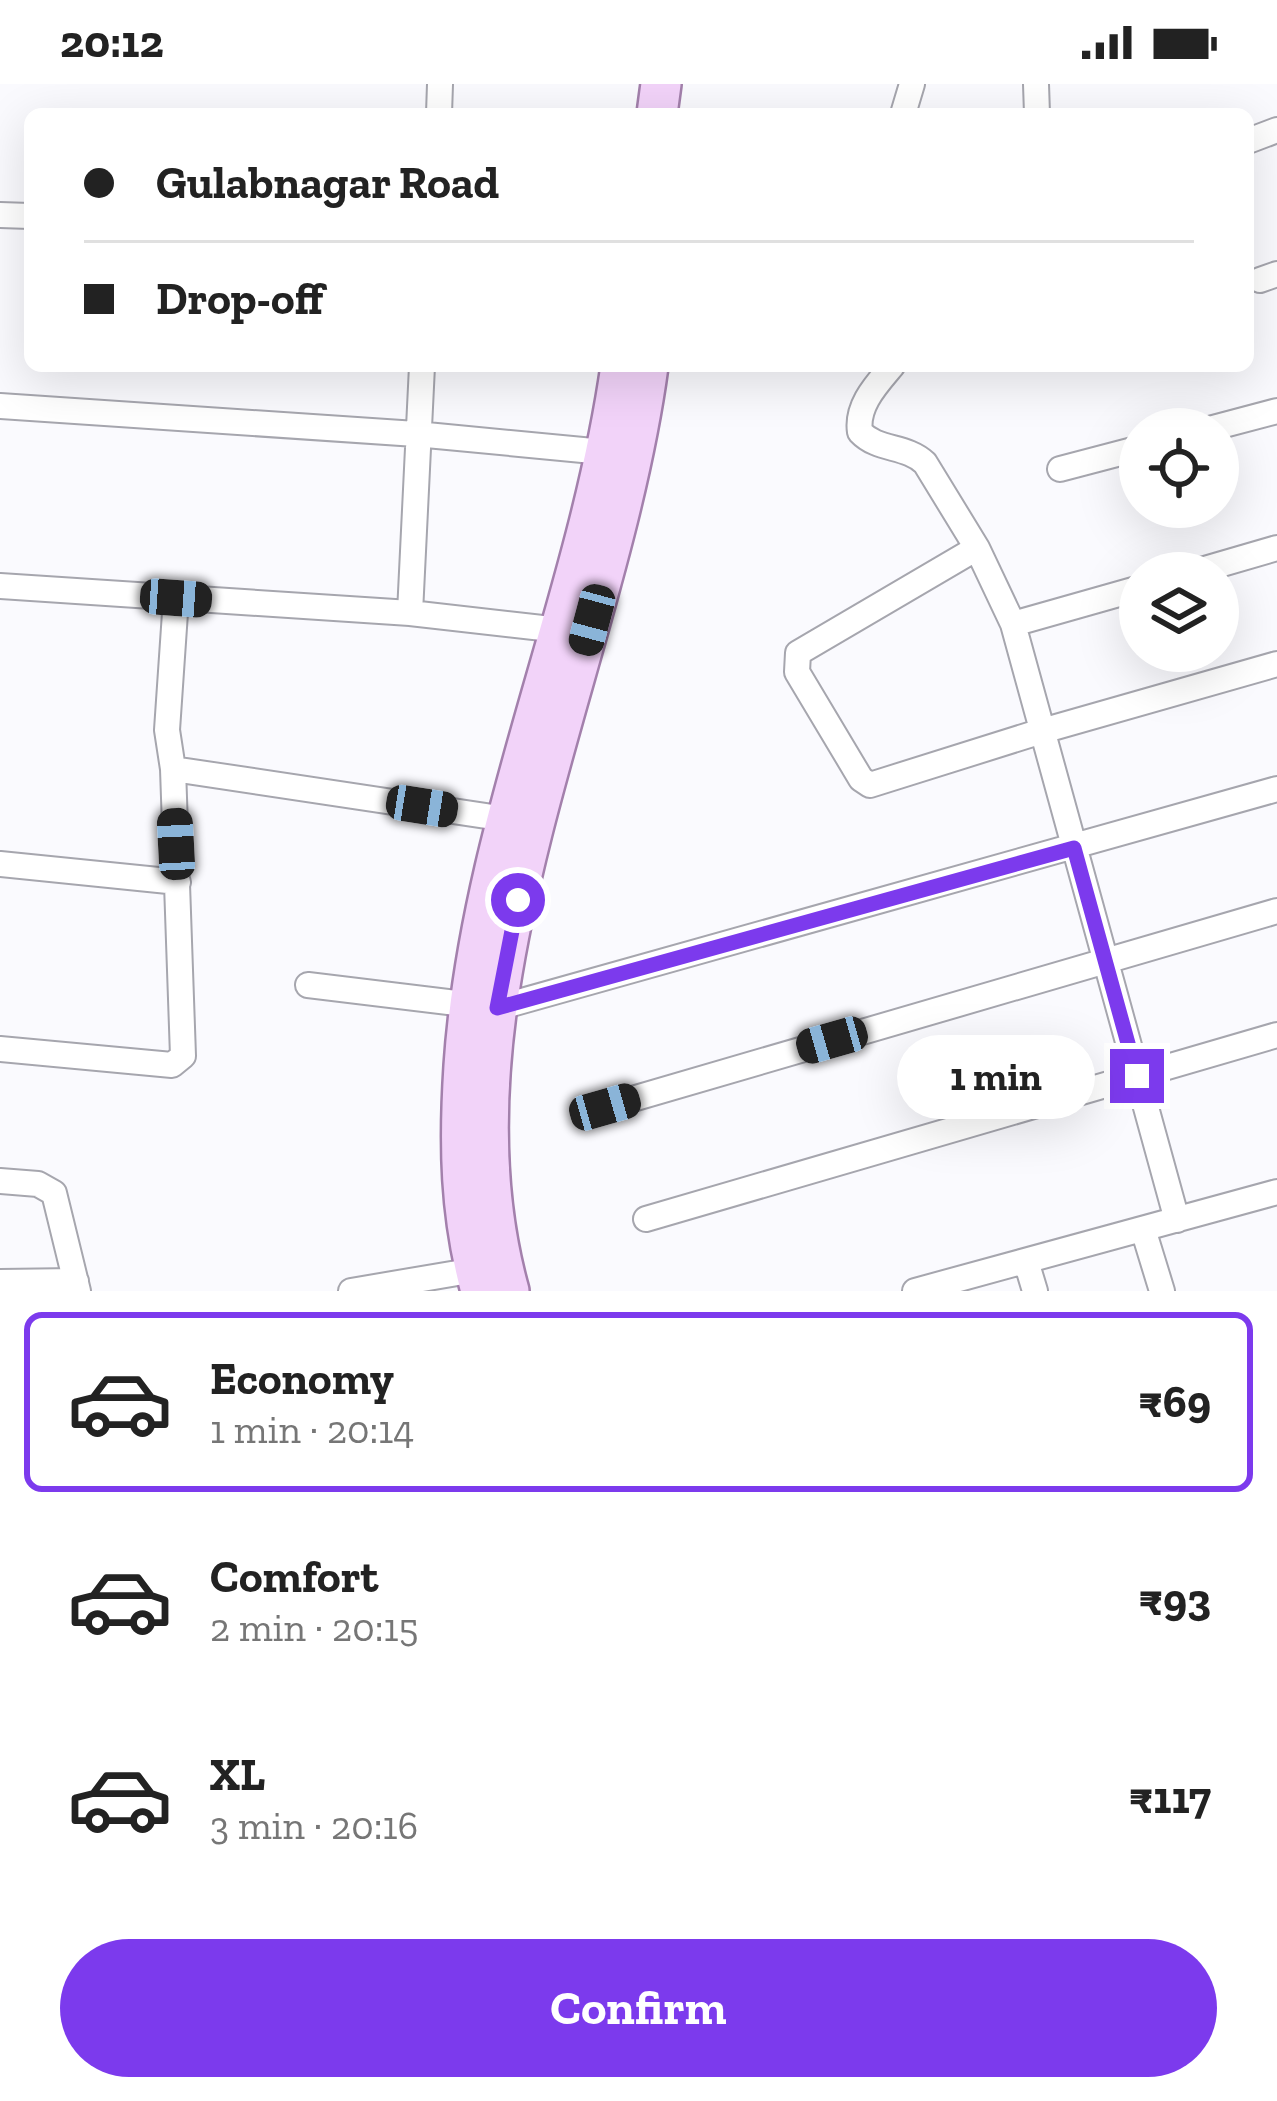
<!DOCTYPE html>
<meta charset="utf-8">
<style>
body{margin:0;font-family:"Zilla Slab",serif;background:#f6f6f6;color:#222;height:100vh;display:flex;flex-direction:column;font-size:45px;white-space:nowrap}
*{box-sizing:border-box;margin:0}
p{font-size:39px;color:#767676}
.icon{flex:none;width:66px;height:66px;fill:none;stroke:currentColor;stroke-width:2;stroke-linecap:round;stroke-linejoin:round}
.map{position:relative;height:1207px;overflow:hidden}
.details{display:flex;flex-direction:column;background:#fff;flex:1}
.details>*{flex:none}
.guide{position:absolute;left:24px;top:24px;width:1230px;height:264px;border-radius:18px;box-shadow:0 12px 48px #0002;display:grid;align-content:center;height:264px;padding:0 60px;background:#fff}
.fabs{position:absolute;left:1119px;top:324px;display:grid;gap:24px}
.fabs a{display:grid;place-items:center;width:120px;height:120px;border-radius:50%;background:#fff;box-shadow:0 12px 48px #0002;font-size:60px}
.end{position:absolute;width:54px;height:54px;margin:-27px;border:15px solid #7c3aed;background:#fff;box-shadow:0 0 0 6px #fff}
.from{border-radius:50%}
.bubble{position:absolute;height:84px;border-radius:42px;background:#fff;box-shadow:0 12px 48px #0002;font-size:39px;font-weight:700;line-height:84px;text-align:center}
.car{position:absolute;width:36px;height:72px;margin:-36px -18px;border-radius:15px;box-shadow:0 0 9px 3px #0007;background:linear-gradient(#222 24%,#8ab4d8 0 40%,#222 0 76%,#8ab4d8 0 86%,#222 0)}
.guide b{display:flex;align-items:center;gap:42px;height:114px;font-size:45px}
.guide b+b{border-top:3px solid #e0e0e0}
.guide i{width:30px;height:30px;background:#222}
ul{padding:21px 0 0;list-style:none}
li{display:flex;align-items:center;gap:36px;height:180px;margin:0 24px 18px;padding:0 36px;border:6px solid transparent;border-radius:18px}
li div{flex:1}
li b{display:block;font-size:45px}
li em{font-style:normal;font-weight:700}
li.active{border-color:#7c3aed}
li>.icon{width:108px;height:108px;stroke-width:1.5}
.primary-button{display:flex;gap:24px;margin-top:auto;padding:24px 60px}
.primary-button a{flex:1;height:138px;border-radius:72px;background:#7c3aed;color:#fff;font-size:48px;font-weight:700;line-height:138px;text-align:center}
.status{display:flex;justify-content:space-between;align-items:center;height:84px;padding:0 60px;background:#fff;direction:ltr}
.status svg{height:33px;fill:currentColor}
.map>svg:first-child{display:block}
</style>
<div class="status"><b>20:12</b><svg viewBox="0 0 49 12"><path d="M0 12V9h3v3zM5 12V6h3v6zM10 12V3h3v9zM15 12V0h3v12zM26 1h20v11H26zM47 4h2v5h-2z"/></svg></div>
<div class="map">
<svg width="1277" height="1207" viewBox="0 0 1277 1207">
<rect width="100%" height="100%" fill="#fafafe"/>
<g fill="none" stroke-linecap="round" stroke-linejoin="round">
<defs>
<path id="minor" d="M1036,0L1037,30
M439,30L440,0
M903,30L912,0
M1248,57L1277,46
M0,131L30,132
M1260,196L1277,190
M892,282C876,301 856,322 860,348C878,367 906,361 925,379L977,464L1013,540L1177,1136
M0,322L416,350L614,369
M1209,345L1277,327
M1060,385L1140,364
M977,464L798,569L797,588L861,695L870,701L1042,647L1277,580
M1191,489L1277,464
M0,502L410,529L560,546
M410,529L422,282
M1013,540L1140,504
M173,685L167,646L176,514
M0,780L178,798
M308,901L497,924L1277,705
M0,965L172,981L183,972L173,685L506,735
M605,1023L1277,827
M0,1097L38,1100L54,1109L78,1207
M646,1135L1277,951
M1143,1145L1162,1207
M1026,1177L1035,1207
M0,1198L76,1197
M351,1207L475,1186
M915,1207L1277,1108"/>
<path id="primary" d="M657,30L661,0
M481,1207C460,1131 459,1060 464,982C480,741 587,520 621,282
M509,1207C427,914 609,574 648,282"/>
</defs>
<use href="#minor" stroke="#a6a6ae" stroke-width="28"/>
<use href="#primary" stroke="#a380ac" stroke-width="44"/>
<use href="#minor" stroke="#fff" stroke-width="24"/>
<use href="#primary" stroke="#f2d3f9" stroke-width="39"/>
</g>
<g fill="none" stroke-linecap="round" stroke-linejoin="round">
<path stroke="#7c3aed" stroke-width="15" d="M518,816L497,924L1074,764L1137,992"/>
</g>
</svg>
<div class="fabs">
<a><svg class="icon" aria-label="locate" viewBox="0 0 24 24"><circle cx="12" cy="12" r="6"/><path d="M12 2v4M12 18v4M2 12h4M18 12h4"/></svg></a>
<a><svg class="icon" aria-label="layers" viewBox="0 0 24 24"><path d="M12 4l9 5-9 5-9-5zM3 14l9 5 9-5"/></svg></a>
</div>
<i class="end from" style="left:518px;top:816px"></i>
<i class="end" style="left:1137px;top:992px"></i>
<div class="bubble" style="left:897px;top:951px;width:198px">1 min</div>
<i class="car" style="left:176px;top:514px;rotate:94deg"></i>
<i class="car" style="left:592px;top:536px;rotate:195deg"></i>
<i class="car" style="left:422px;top:722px;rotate:99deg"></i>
<i class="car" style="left:176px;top:760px;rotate:357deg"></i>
<i class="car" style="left:832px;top:956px;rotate:254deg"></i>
<i class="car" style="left:605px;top:1023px;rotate:74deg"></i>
<div class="guide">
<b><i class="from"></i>Gulabnagar Road</b>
<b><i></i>Drop-off</b>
</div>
</div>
<section class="details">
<ul>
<li class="active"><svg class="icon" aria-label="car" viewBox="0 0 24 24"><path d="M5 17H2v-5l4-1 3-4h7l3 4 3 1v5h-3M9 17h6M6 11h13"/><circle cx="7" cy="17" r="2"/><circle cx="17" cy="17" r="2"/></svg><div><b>Economy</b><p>1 min · 20:14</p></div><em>₹69</em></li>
<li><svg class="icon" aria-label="car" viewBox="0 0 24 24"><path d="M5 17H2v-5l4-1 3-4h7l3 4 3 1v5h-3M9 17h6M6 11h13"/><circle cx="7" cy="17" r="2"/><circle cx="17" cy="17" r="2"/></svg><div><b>Comfort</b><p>2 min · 20:15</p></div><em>₹93</em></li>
<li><svg class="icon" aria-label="car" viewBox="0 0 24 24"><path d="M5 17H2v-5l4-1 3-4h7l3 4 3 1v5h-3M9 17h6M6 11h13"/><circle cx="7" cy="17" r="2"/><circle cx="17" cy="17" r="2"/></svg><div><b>XL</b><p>3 min · 20:16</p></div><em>₹117</em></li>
</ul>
<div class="primary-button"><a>Confirm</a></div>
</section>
